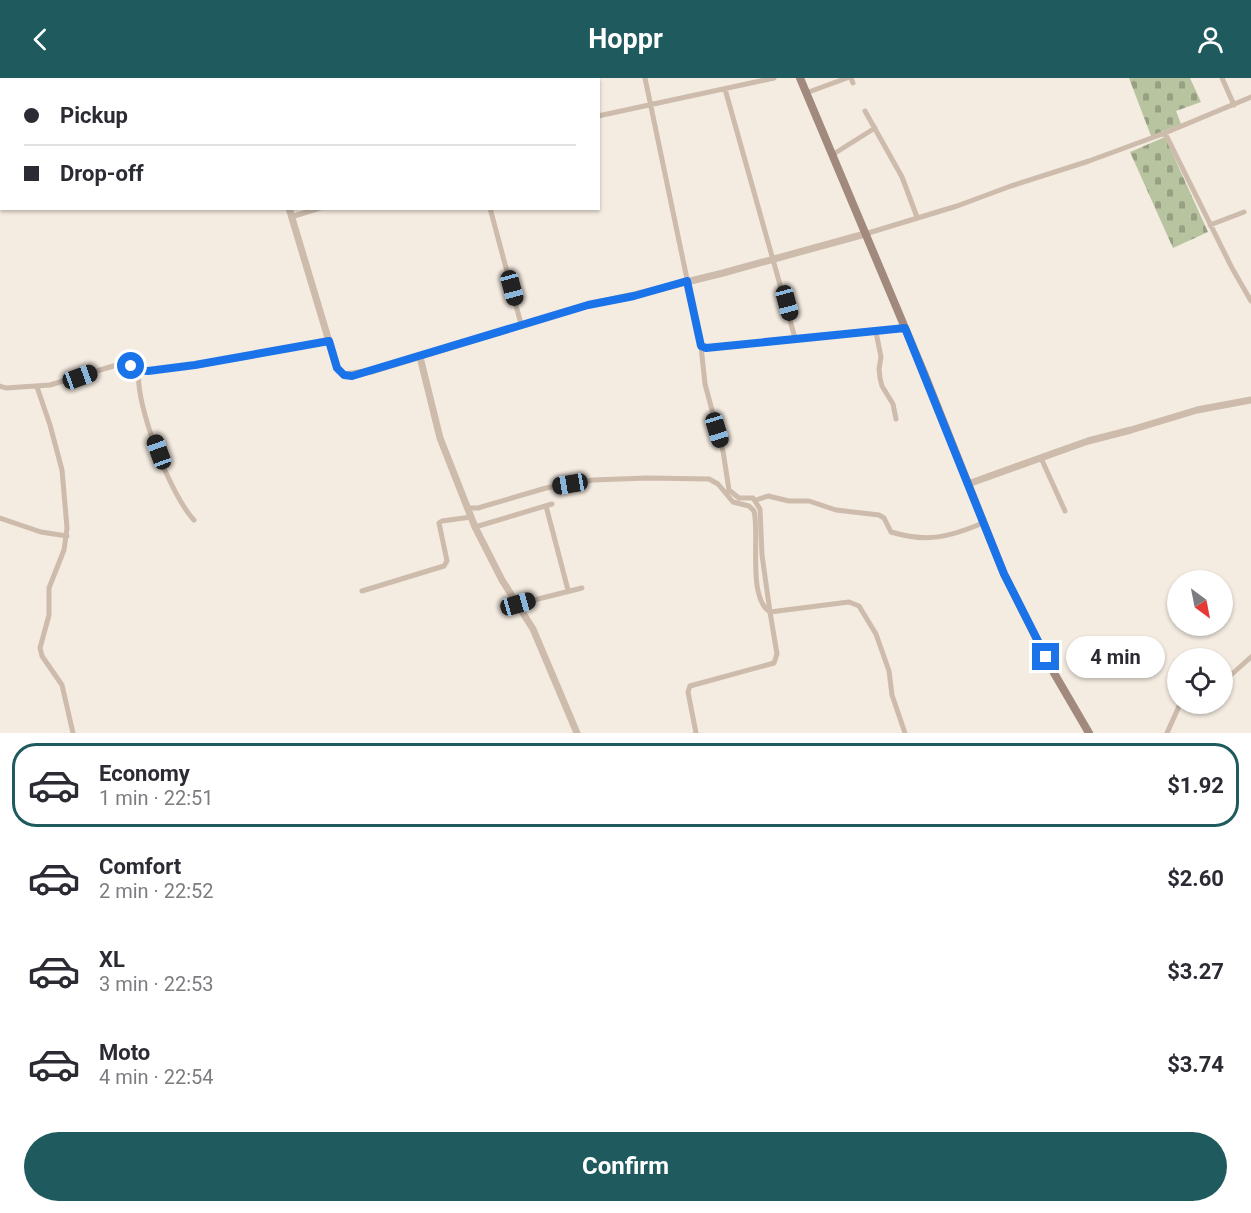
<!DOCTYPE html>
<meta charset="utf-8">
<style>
body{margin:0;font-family:Roboto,sans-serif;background:#f2f2f3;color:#2b2b33;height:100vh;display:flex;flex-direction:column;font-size:22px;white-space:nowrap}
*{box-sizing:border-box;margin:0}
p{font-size:20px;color:#7c7c81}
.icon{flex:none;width:33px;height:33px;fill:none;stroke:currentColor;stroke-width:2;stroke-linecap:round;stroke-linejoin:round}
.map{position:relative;height:655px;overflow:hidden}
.panel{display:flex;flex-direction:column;background:#fff;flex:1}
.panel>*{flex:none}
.hud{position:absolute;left:0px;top:0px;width:600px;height:132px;box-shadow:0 2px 4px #0004;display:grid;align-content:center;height:132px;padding:0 24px;background:#fff}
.needle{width:39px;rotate:148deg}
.fabs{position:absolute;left:1167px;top:492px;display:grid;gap:12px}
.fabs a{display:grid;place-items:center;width:66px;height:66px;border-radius:50%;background:#fff;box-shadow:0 2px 4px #0004;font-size:30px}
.end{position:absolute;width:27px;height:27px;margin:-14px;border:8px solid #1a73e8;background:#fff;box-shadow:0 0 0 3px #fff}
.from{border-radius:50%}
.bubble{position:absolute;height:42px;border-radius:21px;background:#fff;box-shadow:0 2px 4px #0004;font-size:20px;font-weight:700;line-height:42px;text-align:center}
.car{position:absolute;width:18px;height:36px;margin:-18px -9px;border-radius:8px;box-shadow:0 0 4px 2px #0007;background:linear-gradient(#222 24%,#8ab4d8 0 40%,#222 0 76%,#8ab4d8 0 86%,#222 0)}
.hud b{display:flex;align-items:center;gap:21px;height:57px;font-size:22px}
.hud b+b{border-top:2px solid #e1e1e2}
.hud i{width:15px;height:15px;background:#2b2b33}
ul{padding:10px 0 0;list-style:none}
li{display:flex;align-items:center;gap:18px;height:84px;margin:0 12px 9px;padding:0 12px;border:3px solid transparent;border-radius:24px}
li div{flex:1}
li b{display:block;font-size:22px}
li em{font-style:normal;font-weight:700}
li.selected{border-color:#1f5a5e}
li>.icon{width:54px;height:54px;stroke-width:1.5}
.cta{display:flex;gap:12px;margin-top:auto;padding:12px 24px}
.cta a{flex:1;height:69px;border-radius:36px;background:#1f5a5e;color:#fff;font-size:24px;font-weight:700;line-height:69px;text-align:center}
header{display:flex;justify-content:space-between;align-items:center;height:78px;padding:0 24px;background:#1f5a5e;color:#fff;font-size:27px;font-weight:700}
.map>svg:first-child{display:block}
</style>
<header><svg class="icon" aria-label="back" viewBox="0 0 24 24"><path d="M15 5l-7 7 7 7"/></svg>Hoppr<svg class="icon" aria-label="person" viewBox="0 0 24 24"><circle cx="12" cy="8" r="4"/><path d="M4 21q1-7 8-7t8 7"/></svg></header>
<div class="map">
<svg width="1251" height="655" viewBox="0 0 1251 655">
<defs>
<pattern id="cemetery-stones" width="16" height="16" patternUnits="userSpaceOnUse" patternTransform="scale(1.5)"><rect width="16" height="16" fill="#b8c4a0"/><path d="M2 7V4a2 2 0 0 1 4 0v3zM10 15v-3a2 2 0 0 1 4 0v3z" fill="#97a083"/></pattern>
</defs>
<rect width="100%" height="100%" fill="#f4ebe1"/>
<path fill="url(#cemetery-stones)" d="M1129,0H1190L1201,24L1176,33L1181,46L1151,58Z
M1165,59L1208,154L1173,170L1130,74Z"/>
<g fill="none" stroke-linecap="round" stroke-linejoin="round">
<path stroke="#cdbbac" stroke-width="5" d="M336,0V2
M406,0V2
M453,0V2
M582,0V2
M645,0L701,268L705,306L723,373L729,412L739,420H753L760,431L762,477L770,534
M851,0L853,5
M1222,0L1234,27
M358,2L364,0
M725,11L795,260
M806,15L847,0
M865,33L902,99L917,139
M0,34H2
M598,38L774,0
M1165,55L1232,190L1251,223
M832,77L875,50
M0,107L2,106
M490,130L521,246
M291,139L320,130
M1210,147L1244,134
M865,156L957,128L1011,108L1089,83L1165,55L1251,19
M876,254L881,279L879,291L880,300L882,308L893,326L896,341
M701,268L712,270L734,268L905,250
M139,292C134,325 171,418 194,442
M0,308L6,310L50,307L120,286H127L139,292L148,293L195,287L329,263
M37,309L50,347L62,392L67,450L64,472L49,510V537L40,570L42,578L62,607L73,655
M1041,380L1065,433
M756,422L768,418L789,423H809L836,432L879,437L884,440L891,454C928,465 949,459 983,445
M546,428L568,512
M468,430H478L546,410L593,402L647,400L709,401L718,406L733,424L749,428L754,433C760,457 747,520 770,534
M0,440L41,454L67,458
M475,449L552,426
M362,513L444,488L447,483L439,445L442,443L471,439
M518,526L582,510
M1222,605L1251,579
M696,655L688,614L690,608L774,585L777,576L770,534L849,524L859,528L876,556L889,593L892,617L905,655
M1167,655L1180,626"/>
<path stroke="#cdbbac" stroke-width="7" d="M254,0V2
M289,130L337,290L344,297L372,293L588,227L634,217L723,195L865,156
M420,279L440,360L475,449L502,502L533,551L577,655
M968,406L1088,363L1131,352L1197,332L1251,322"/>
<path stroke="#a18a7d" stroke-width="8" d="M800,0L924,295L1004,496L1054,595L1089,655"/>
</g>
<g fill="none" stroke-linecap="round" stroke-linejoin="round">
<path stroke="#1a73e8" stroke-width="8" d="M131,288L139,292L148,293L195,287L329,263L337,290L344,297L352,298L588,227L634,218L687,203L701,268L706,270L905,250L1004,496L1046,579"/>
</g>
</svg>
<div class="fabs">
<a><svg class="needle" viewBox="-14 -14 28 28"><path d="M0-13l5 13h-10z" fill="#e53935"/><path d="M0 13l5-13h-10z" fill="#7c7c81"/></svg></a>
<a><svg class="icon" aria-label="locate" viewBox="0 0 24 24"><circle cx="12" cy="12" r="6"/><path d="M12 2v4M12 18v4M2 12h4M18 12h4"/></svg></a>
</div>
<i class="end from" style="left:131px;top:288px"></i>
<i class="end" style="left:1046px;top:579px"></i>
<div class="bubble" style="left:1066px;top:558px;width:99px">4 min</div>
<i class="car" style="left:512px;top:210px;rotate:165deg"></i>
<i class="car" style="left:787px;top:225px;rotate:165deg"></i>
<i class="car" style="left:80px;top:299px;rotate:70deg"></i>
<i class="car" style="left:717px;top:352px;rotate:163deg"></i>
<i class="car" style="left:159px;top:374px;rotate:340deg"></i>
<i class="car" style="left:570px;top:406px;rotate:260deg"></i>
<i class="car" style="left:518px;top:526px;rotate:74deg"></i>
<div class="hud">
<b><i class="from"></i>Pickup</b>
<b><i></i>Drop-off</b>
</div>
</div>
<section class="panel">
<ul>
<li class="selected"><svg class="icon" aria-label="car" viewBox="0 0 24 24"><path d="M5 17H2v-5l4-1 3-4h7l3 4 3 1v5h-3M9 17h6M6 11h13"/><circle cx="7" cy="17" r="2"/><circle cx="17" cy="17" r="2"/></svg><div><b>Economy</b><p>1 min · 22:51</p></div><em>$1.92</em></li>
<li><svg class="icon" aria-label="car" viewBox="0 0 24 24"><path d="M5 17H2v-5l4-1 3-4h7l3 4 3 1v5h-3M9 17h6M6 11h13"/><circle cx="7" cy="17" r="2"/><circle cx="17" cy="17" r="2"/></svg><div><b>Comfort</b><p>2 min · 22:52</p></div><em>$2.60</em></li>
<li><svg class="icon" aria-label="car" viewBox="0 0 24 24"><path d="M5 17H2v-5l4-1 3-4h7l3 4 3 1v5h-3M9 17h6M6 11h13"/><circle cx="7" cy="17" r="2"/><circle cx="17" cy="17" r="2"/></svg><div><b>XL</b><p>3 min · 22:53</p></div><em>$3.27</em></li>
<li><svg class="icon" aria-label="car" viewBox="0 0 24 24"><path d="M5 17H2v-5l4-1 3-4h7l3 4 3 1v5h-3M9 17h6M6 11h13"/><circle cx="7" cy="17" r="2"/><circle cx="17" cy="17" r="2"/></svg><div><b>Moto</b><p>4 min · 22:54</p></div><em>$3.74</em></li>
</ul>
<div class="cta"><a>Confirm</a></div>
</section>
